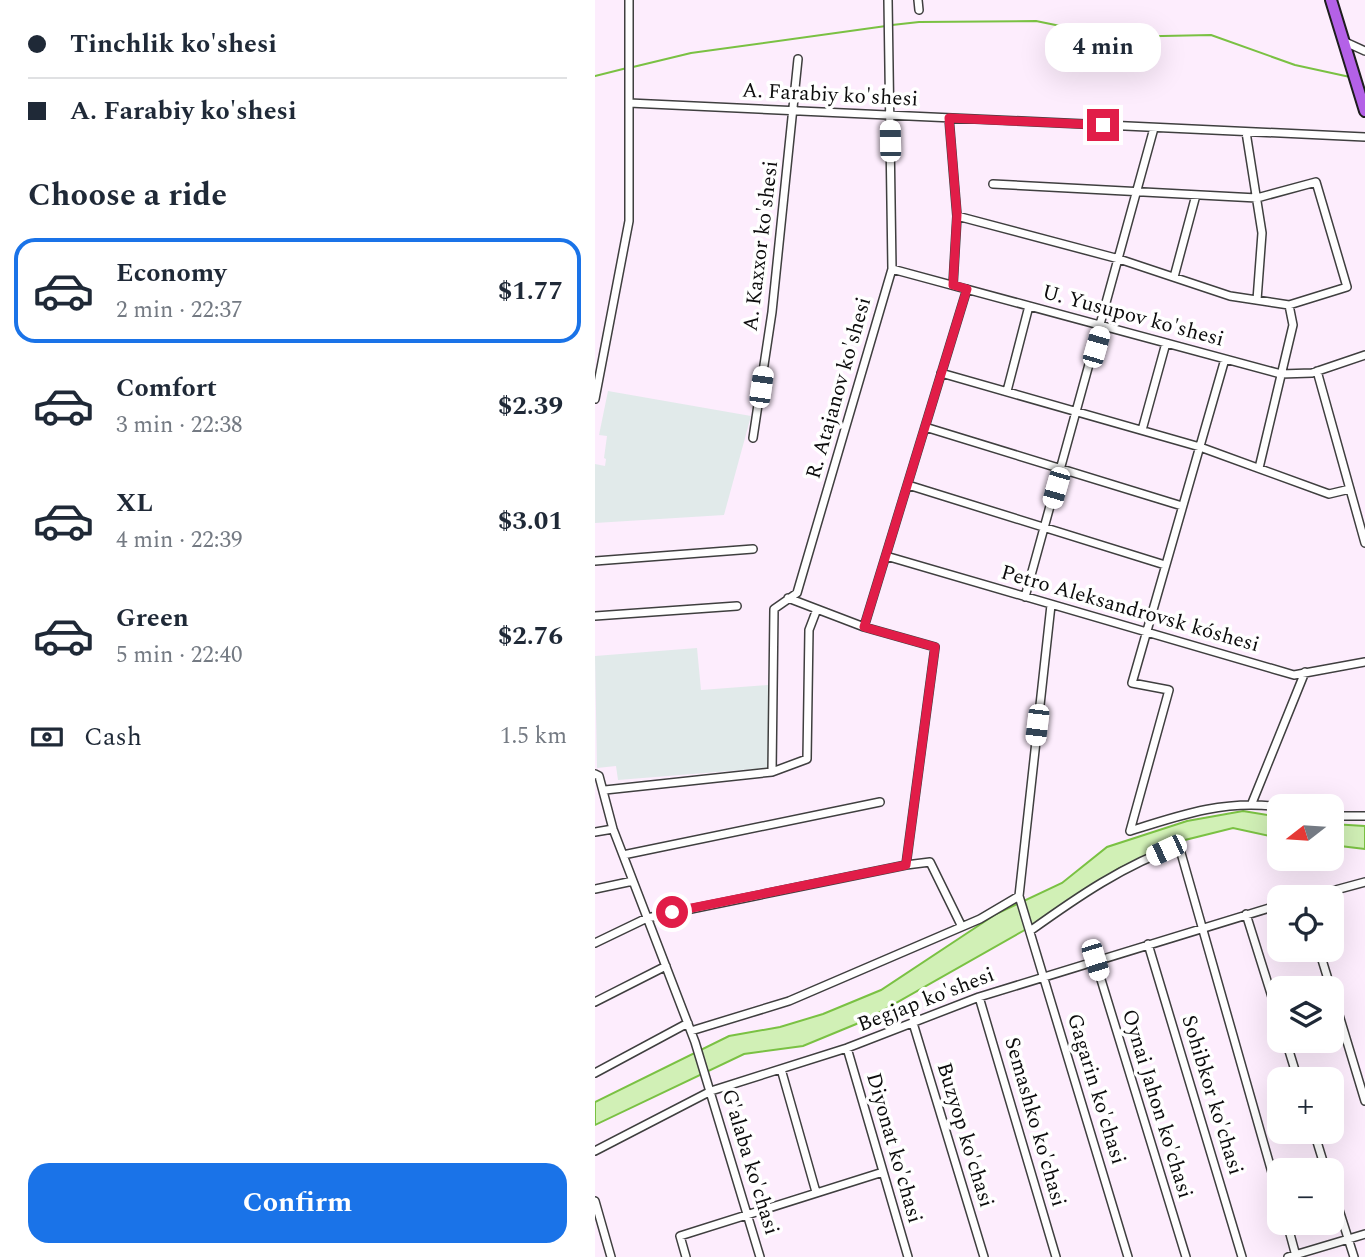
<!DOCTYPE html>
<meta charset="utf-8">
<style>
body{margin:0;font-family:Spectral,serif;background:#f6f6f7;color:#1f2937;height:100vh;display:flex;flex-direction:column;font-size:26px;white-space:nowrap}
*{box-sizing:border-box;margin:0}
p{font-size:23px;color:#747a83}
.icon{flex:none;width:38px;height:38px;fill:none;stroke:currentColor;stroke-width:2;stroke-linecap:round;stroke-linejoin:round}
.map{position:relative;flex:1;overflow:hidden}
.sheet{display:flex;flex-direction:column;background:#fff;width:595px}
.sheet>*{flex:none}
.top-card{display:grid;align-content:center;height:154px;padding:0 28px;background:#fff}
.needle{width:46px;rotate:253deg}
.tools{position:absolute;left:672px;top:794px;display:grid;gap:14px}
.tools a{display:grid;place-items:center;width:77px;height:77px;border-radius:14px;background:#fff;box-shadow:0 7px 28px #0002;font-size:35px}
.end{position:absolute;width:32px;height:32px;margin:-16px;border:9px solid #e11d48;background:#fff;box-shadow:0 0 0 4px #fff}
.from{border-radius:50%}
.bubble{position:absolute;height:49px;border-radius:21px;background:#fff;box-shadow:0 7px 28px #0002;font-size:23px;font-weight:700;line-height:49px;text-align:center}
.car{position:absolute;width:21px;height:42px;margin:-21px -10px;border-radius:9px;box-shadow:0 0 5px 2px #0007;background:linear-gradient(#fff 24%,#345 0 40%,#fff 0 76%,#345 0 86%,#fff 0)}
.top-card b{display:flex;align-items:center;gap:24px;height:66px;font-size:26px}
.top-card b+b{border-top:2px solid #e0e1e3}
.top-card i{width:18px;height:18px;background:#1f2937}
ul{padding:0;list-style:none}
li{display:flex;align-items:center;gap:21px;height:105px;margin:0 14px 10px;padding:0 14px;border:4px solid transparent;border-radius:21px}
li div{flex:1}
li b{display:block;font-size:26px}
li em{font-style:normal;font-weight:700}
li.active{border-color:#1a73e8}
li>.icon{width:63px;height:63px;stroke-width:1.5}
h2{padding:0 28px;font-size:32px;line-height:84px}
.pay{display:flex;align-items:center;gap:18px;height:77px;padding:0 28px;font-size:26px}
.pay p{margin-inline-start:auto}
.primary-button{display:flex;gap:14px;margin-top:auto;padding:14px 28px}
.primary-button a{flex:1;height:80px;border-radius:21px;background:#1a73e8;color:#fff;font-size:28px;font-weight:700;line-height:80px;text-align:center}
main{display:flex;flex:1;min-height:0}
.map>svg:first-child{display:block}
</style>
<main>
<section class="sheet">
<div class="top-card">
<b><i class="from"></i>Tinchlik ko'shesi</b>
<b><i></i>A. Farabiy ko'shesi</b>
</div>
<h2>Choose a ride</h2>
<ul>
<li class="active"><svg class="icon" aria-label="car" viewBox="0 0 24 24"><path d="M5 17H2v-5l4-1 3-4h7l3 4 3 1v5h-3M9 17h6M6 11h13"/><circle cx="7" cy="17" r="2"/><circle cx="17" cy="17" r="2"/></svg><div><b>Economy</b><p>2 min · 22:37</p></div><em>$1.77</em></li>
<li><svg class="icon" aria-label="car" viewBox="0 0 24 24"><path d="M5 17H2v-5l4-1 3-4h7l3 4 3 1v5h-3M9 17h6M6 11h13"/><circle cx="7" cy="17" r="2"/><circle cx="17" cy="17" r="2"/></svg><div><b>Comfort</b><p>3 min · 22:38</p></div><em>$2.39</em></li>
<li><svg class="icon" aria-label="car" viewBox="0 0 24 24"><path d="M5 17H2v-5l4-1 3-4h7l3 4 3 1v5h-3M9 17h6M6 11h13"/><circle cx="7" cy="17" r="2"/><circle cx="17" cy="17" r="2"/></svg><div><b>XL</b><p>4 min · 22:39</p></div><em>$3.01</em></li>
<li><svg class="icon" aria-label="car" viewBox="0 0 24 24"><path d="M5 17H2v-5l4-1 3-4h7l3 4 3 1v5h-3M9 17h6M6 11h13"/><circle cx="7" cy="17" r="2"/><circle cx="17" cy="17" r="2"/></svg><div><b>Green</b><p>5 min · 22:40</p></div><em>$2.76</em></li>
</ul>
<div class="pay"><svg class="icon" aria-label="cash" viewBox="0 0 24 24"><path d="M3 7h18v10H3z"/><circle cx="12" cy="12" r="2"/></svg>Cash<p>1.5 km</p></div>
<div class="primary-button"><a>Confirm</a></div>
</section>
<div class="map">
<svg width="770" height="1257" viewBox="0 0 770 1257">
<rect width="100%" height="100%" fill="#fdedfd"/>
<path fill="#e1eaea" d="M13,391L156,416L129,515L0,523V464L10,466L11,459L9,458L12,436L4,435Z
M102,648L106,690L173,685V768L23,780L21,766L2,768L0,656Z"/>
<path fill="#d1f0b6" stroke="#7ac143" stroke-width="2" d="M648,811L684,817V838L638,828L590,840L523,869L428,931L271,1020L208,1046L149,1054L0,1125V1102L134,1036L185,1027L228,1014L286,990L401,914L467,883L512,847L592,821Z
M737,824L770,826V849L737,845Z"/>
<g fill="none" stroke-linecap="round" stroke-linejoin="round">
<path stroke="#7ac143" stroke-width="2" d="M297,25L324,22L441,21L519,37L616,35L700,65L755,77
M38,67L96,53L291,26
M0,76L32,68"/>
<defs>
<path id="minor" d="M323,0L324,10
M748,41L770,51
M34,103L770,137
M354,118L362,216L358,285
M651,132L667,233L662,300
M362,216L524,259L635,296L694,305L752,287L721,182L662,198L398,184
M297,269L686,374L717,373L770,355
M579,277L601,195
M722,371L770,543
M346,373L605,447L734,494L755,489
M412,391L434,306
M0,399L34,221V0
M330,427L587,506
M547,430L571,343
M158,438L177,312L203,59
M664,468L698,325L694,305
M313,485L570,565
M291,556L699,675L770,662
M0,561L158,549
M430,597L559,128
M193,598L269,627L340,647L311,865L335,862L366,925
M456,605L424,896L533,1257
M0,616L142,606
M269,627L372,289
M177,772L179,609L202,593L297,269L293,0
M0,774L4,776L18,829L100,1042L165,1257
M10,790L177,772L212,759L214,630L222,609
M657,803L710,672
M737,816H770
M535,831L574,690L537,683L630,359
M535,831C585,815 632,799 684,807
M0,832L18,829
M28,855L285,802
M0,889L38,881
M711,898L770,882
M651,914L684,1019
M435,931C481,898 530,864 584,846L684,1197
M0,943L52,918L311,865
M553,944L647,1257
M724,950L736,989
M500,960L591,1257
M737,992L770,1101
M384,997L461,1257
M0,1002L71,966
M318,1023L389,1257
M96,1031L194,1001L385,919L424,896
M691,1041L703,1080
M252,1048L313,1257
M186,1069L221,1192
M0,1073L93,1023
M719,1132L731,1171
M0,1151L116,1091L252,1048L384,997L684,905
M737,1188L759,1257
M0,1201L16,1257
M692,1223L701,1256
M91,1257L85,1236L288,1172
M693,1257L770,1234"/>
<path id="highway" d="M736,0L770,111"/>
</defs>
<use href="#minor" stroke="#3f3f3f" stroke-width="10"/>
<use href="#highway" stroke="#1d1d1d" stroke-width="14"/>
<use href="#minor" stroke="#fff" stroke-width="7"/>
<use href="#highway" stroke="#b461e7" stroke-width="10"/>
</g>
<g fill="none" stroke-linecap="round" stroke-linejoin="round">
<path stroke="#e11d48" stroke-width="9" d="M77,912L311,865L340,647L269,627L372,289L358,285L362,215L354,118L508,125"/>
</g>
<g text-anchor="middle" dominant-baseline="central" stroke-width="7" stroke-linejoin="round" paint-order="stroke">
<g font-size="21" fill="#0c0c0c" stroke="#fff">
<text transform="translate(235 95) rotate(3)">A. Farabiy ko'shesi</text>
<text transform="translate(166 246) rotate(-83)">A. Kaxxor ko'shesi</text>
<text transform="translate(538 316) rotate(15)">U. Yusupov ko'shesi</text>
<text transform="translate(244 388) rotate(-74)">R. Atajanov ko'shesi</text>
<text transform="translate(535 609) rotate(16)">Petro Aleksandrovsk kóshesi</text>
<text transform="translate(331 1000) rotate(-21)">Begjap ko'shesi</text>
<text transform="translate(501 1089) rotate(73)">Gagarin ko'chasi</text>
<text transform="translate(617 1095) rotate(73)">Sohibkor ko'chasi</text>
<text transform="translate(562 1104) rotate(73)">Oynai Jahon ko'chasi</text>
<text transform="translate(440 1122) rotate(74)">Semashko ko'chasi</text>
<text transform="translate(370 1135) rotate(73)">Buzyop ko'chasi</text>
<text transform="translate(299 1148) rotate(74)">Diyonat ko'chasi</text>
<text transform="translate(155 1162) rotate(73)">G'alaba ko'chasi</text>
</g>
</g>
</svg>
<div class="tools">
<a><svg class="needle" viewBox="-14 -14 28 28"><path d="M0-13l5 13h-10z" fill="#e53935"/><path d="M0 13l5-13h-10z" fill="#747a83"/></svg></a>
<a><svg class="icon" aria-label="locate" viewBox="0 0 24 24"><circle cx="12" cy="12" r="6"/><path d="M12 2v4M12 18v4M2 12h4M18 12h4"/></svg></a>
<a><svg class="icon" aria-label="layers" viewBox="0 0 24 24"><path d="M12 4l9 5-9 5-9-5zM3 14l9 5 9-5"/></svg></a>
<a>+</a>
<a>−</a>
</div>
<i class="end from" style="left:77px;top:912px"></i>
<i class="end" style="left:508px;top:125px"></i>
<div class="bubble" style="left:450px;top:23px;width:116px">4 min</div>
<i class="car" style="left:295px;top:141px;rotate:359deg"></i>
<i class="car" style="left:501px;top:347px;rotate:16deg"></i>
<i class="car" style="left:166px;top:387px;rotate:8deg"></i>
<i class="car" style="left:461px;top:488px;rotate:196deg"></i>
<i class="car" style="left:442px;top:725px;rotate:187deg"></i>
<i class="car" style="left:571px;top:850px;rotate:245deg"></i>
<i class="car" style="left:500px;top:960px;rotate:163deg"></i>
</div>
</main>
